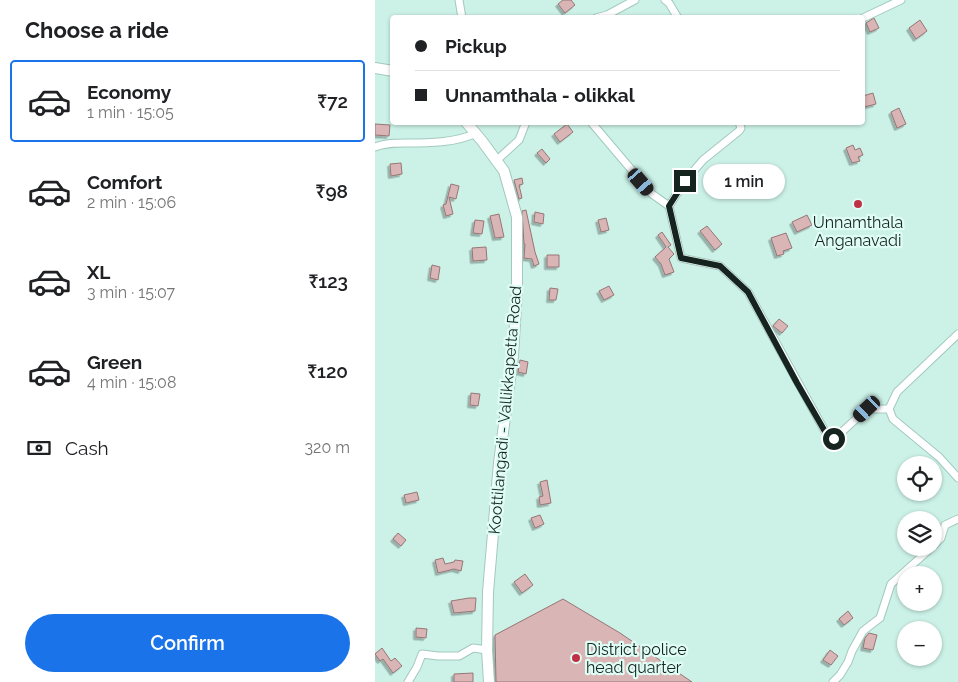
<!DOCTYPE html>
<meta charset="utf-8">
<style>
body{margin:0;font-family:Raleway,sans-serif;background:#f2f2f2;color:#202124;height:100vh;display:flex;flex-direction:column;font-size:19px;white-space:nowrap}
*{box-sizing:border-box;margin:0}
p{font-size:16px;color:#757577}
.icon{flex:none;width:28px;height:28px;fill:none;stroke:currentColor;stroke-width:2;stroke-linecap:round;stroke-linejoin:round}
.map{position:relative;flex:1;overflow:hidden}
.sheet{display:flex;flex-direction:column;background:#fff;width:375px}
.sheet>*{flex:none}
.banner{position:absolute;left:15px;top:15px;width:475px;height:110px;border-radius:5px;box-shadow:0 1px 4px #0004;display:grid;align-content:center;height:110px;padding:0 25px;background:#fff}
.buttons{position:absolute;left:522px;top:456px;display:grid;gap:10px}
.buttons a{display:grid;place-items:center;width:45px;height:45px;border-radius:50%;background:#fff;box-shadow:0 1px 4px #0004;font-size:25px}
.end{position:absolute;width:22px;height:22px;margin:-11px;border:6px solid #162420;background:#fff;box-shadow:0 0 0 2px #fff}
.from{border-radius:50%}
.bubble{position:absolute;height:35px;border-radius:18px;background:#fff;box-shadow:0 1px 4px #0004;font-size:16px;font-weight:600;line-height:35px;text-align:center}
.car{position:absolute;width:15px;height:30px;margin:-15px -8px;border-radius:6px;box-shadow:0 0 4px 1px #0007;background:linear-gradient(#222 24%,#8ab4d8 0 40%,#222 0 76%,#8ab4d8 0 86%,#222 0)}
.banner b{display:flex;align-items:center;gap:18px;height:48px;font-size:19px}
.banner b+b{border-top:1px solid #e0e0e0}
.banner i{width:12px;height:12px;background:#202124}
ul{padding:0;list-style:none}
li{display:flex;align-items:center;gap:15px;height:82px;margin:0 10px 8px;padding:0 15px;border:2px solid transparent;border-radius:5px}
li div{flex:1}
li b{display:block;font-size:19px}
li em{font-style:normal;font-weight:600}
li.on{border-color:#1a73e8}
li>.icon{width:45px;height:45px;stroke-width:1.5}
h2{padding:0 25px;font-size:22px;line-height:60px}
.pay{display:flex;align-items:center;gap:12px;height:55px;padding:0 25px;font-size:19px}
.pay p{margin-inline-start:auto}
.primary-button{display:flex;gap:10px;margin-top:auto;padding:10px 25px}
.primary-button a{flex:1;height:58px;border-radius:30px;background:#1a73e8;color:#fff;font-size:20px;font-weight:600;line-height:58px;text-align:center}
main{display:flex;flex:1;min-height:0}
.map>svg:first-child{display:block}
</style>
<main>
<section class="sheet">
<h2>Choose a ride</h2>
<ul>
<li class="on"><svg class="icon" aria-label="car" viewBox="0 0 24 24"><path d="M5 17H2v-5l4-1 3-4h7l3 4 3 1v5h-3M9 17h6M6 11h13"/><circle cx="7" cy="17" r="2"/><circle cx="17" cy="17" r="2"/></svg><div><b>Economy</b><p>1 min · 15:05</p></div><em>₹72</em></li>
<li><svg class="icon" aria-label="car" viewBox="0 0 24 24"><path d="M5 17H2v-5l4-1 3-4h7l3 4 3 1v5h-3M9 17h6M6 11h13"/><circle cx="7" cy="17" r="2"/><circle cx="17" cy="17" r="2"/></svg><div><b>Comfort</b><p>2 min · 15:06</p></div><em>₹98</em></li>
<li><svg class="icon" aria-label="car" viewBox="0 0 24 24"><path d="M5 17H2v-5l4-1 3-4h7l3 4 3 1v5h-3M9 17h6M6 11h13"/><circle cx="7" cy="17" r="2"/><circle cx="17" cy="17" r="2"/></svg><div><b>XL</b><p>3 min · 15:07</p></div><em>₹123</em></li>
<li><svg class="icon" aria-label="car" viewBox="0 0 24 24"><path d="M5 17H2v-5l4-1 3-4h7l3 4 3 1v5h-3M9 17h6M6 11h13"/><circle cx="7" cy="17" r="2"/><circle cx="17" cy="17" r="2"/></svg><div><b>Green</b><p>4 min · 15:08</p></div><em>₹120</em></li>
</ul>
<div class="pay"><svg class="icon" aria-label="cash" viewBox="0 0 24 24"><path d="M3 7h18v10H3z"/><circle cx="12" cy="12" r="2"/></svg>Cash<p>320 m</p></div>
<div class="primary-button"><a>Confirm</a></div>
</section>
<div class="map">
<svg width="583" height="682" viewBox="0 0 583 682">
<defs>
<filter id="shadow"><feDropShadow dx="-2.5" dy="2.5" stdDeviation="0" flood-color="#0004"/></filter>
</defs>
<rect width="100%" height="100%" fill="#ccf2e7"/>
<path fill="#d9b5b5" stroke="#977576" filter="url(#shadow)" d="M188,0H196L200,5L190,13L183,4Z
M499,18L504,28L495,32L491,23Z
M545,20L552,31L541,39L534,28Z
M498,93L501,104L489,107L488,96Z
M524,108L531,124L522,128L516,112Z
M0,124L15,125L14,136L0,135Z
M192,124L198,132L185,142L179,134Z
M478,145L480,150L485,148L488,155L483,157L485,161L477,163L471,148Z
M167,149L175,159L171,163L162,153Z
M26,163L27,174L16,176L15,164Z
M147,178L148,184L144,185L147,198L144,199L139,180Z
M76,184L84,186L81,199L74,197L78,214L71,216L68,205L71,204Z
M151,210L160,252L164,264L159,266L157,259L149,258L150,244H149L147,211Z
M160,212L169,214L168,224L159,222Z
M124,214L129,237L120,238L115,216Z
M432,215L437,225L422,232L417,222Z
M231,218L234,230L226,232L223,220Z
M100,220L109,221L107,234L98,233Z
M332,226L347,244L340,250L325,231Z
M287,232L296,245L293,247L299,254L294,259L299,272L290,275L286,264L280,257L291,247L283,235Z
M411,233L417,248L408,251L409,254L402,256L396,238Z
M111,247L112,260L98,261L97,248Z
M172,255H184V267H172Z
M57,265L65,267L63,280L55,278Z
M234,286L239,295L229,300L224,291Z
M175,288L183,289L181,300H174Z
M404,319L413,326L407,333L398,326Z
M145,360L153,362L151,374L143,372Z
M96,393L105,394L103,406L95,405Z
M172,480L176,503L165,505L164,497L168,496L165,482Z
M42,492L44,500L31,503L29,495Z
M165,515L169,524L160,528L156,518Z
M23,533L31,540L26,546L18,539Z
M68,558L70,564L79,562L80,560L88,561L86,571L79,569L63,573L60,560Z
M150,574L158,585L147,593L139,582Z
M94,598H101L100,611L79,613L76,601Z
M188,599L245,633L317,682H121L120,635Z
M473,611L478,618L469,625L464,619Z
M41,628L52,629L51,638L41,637Z
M494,633L502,635L498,650L488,648L490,638Z
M7,648L16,661L20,658L27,666L18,673L8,659L5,661L0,654Z
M455,650L463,656L456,665L448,660Z
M98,673V682H79V674Z"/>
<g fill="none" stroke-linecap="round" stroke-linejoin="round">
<defs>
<path id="minor" d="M84,0L87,18
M290,0L294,3L303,18
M221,18L232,15L260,0
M488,18L526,0
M216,122L277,194L294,206L306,258L345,266L373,292L452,435L459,439L492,409H514
M0,147C10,143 20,143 31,143C53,143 81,143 101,133
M122,160L144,140L151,122
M294,206L310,181L328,160L364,131L366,128L364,122
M583,334L522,392L514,409L518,419L564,457L583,478
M559,545L566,538L570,525L583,519
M33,682L42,667L47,654L63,656H84L98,648L112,650
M458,682L465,675L473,662L477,651L488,631L505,618L516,584L556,548"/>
<path id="secondary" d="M0,68L18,71
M91,122L107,141L129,171L142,217V290L138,356L124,463L113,592L112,650L114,682"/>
</defs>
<use href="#minor" stroke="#a3c9be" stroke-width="9"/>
<use href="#secondary" stroke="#a3c9be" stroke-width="12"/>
<use href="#minor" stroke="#fff" stroke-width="7"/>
<use href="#secondary" stroke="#fff" stroke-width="10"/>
</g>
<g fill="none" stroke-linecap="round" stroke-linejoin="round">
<path stroke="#162420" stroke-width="6" d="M310,181L294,206L306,258L345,266L373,292L422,383L452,435L459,439"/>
</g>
<g fill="#c13146" stroke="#dffdf4" stroke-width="2">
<circle cx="483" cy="204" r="5"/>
<circle cx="201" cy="658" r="5"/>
</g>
<g text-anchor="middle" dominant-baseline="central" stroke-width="4.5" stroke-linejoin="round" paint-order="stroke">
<g font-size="16" fill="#162420" stroke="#dffdf4">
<text x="483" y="222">Unnamthala<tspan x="483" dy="18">Anganavadi</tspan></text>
<text x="211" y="649" text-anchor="start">District police<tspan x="211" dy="18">head quarter</tspan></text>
</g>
<g font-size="16" fill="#162420" stroke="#dffdf4">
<text transform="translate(130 410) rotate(-85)">Koottilangadi - Vallikkapetta Road</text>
</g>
</g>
</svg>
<div class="buttons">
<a><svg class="icon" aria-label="locate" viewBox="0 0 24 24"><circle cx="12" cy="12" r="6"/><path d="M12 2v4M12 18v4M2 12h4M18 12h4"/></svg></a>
<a><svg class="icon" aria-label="layers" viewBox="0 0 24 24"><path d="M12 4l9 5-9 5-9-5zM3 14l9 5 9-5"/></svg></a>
<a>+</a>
<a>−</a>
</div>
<i class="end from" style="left:459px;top:439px"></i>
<i class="end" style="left:310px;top:181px"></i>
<div class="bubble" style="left:328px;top:164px;width:82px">1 min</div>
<i class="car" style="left:266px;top:182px;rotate:139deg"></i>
<i class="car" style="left:492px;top:409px;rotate:227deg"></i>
<div class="banner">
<b><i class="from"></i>Pickup</b>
<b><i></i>Unnamthala - olikkal</b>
</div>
</div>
</main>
